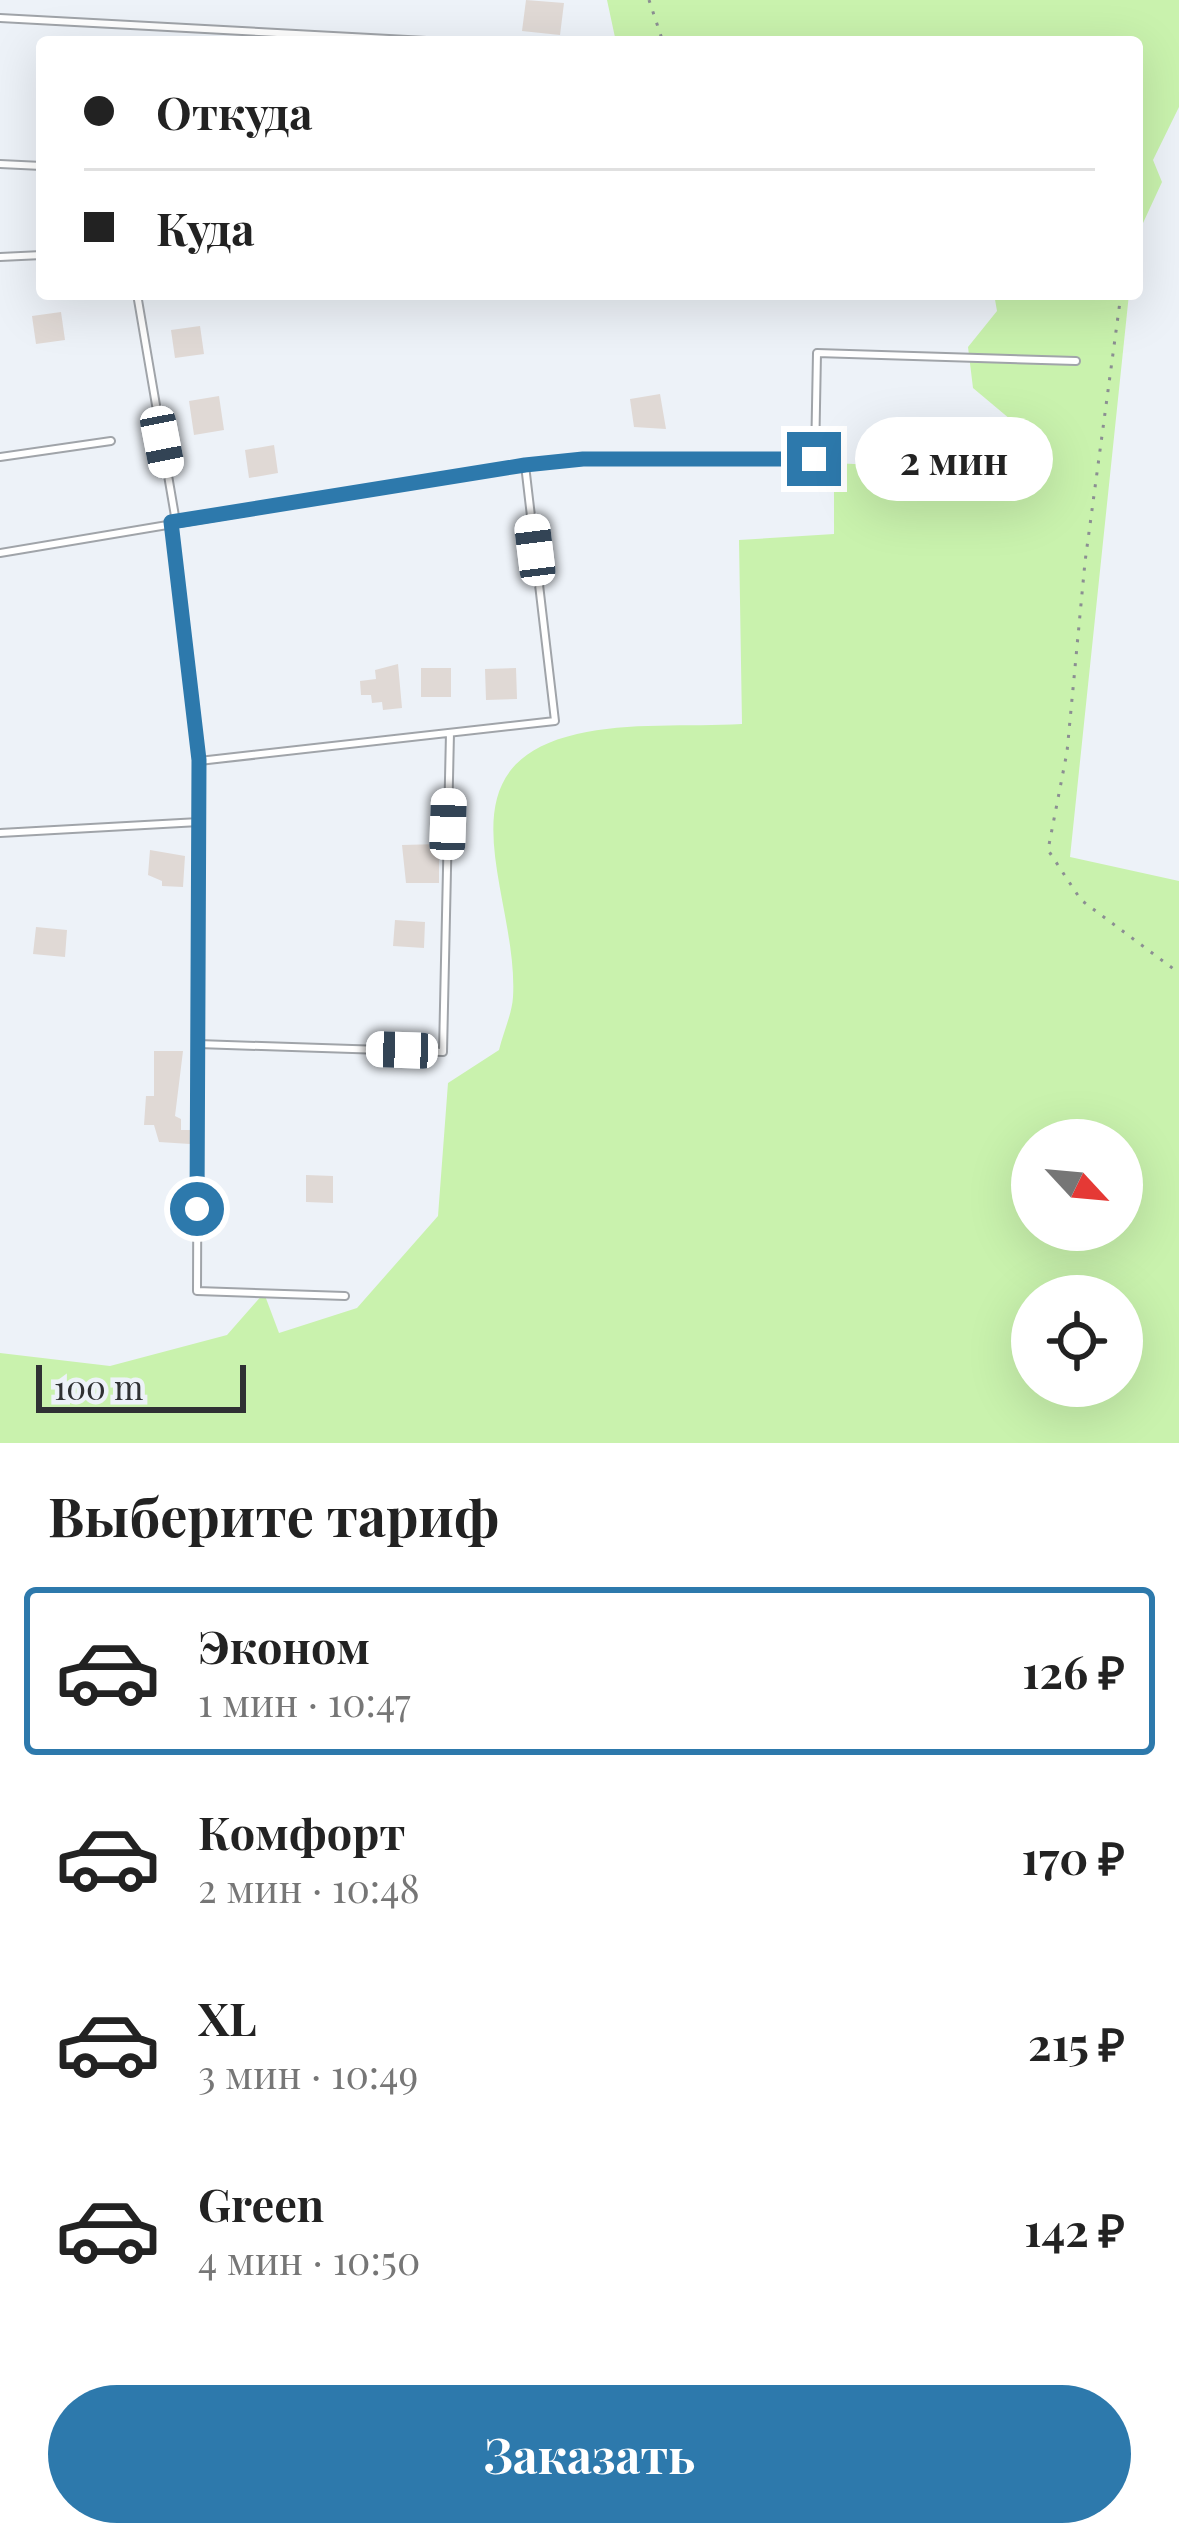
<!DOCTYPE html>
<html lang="ru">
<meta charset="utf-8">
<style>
body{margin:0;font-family:"Playfair Display",serif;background:#f6f6f6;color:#222;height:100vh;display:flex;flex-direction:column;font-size:45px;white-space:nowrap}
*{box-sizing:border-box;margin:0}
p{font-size:39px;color:#767676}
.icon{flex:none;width:66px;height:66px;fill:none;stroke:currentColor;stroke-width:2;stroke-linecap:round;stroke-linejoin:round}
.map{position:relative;height:1443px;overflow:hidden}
.sheet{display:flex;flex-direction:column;background:#fff;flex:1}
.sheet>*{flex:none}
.banner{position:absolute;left:36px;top:36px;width:1107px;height:264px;border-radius:12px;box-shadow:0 12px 48px #0002;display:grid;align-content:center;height:264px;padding:0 48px;background:#fff}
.needle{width:78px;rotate:116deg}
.buttons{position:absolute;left:1011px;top:1119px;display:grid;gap:24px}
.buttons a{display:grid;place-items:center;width:132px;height:132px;border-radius:50%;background:#fff;box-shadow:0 12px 48px #0002;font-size:60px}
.scale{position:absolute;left:36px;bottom:30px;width:210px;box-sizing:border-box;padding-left:12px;border:6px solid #2f3133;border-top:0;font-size:33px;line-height:42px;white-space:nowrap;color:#2f3133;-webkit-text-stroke:9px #edf2f8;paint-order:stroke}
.end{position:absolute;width:54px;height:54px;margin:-27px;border:15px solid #2d79ac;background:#fff;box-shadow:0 0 0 6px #fff}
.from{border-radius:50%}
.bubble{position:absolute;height:84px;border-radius:42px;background:#fff;box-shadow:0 12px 48px #0002;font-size:39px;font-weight:700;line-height:84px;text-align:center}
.car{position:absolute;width:36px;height:72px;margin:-36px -18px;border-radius:15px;box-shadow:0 0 9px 3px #0007;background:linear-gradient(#fff 24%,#345 0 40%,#fff 0 76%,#345 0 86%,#fff 0)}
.banner b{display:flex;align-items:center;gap:42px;height:114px;font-size:45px}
.banner b+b{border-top:3px solid #e0e0e0}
.banner i{width:30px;height:30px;background:#222}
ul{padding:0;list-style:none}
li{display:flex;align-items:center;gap:36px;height:168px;margin:0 24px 18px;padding:0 24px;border:6px solid transparent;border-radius:12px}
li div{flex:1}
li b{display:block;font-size:45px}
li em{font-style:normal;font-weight:700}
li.current{border-color:#2d79ac}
li>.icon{width:108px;height:108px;stroke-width:1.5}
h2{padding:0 48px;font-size:54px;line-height:144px}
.action{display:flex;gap:24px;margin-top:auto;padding:24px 48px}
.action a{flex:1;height:138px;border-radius:72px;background:#2d79ac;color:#fff;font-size:48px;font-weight:700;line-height:138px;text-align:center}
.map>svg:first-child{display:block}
</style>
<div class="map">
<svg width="1179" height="1443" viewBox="0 0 1179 1443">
<rect width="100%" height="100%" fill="#edf2f8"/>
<path fill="#c9f2ad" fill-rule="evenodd" d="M607,0H1179V107L1153,160L1162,182L1137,236V42H616Z
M994,294H1129L1070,857L1179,881V1443H0V1353L110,1366L227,1335L264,1293L279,1333L357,1308L438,1216L448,1083L499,1050C503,1033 512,1014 513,997C519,895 434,767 577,734C628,722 689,727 742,724L739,540L834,534V463L953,469L1023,430L973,388L968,347L997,311ZM1032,1140H1122V1230H1032ZM1032,1296H1122V1386H1032Z"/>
<path fill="#e0d9d5" d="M526,0L564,3L560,35L522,31Z
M61,312L65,340L36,344L32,316Z
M200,326L204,354L175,358L171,330Z
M660,394L666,429L634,427L630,399Z
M219,396L224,430L194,435L189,401Z
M274,445L278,473L249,478L245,450Z
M398,664L402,708L383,710L382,702L372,703L371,695H361L360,681L376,679L375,670Z
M421,668H451V697H421Z
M516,668L517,699L486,700L485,669Z
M439,844V883H406L402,845Z
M150,850L185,856L183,887L162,886V881L148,875Z
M395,920L425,922L424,948L393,946Z
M36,927L67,930L65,957L33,954Z
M154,1051H183L175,1116L181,1119V1130H190V1144L159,1142L154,1125H144L146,1096H154Z
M306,1175L333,1176V1203L306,1202Z"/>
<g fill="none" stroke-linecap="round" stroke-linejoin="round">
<defs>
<path id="lane" d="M0,18L445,42
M0,164L42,166
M0,257L42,255
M137,294L176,522
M0,457L111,441
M171,522L199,761L197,1291L345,1296
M0,553L525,465L583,459H815L817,353L1076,361
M199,761L555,721L525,465
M0,833L199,822
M198,1044L443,1052L450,733"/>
</defs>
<use href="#lane" stroke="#a0a4a9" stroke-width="10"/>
<path stroke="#8b8e92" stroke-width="3" stroke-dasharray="3 9" stroke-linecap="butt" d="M649,0L663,42
M1121,294L1085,562L1067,752L1048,850L1081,900L1179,973"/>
<use href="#lane" stroke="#fff" stroke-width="6"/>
</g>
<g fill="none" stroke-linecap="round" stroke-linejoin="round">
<path stroke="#2d79ac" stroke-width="15" d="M197,1209L199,760L171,522L525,465L583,459H814"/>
</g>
</svg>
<div class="buttons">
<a><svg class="needle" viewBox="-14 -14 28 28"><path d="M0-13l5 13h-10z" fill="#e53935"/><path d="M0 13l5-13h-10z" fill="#767676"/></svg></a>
<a><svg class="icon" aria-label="locate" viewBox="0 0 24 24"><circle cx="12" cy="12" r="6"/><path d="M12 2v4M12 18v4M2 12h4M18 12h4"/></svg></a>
</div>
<div class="scale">100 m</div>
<i class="end from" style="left:197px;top:1209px"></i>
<i class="end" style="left:814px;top:459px"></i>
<div class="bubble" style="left:855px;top:417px;width:198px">2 мин</div>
<i class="car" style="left:162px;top:442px;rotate:169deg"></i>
<i class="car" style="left:535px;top:550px;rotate:353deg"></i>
<i class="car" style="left:448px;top:824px;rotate:2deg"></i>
<i class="car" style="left:402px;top:1050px;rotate:272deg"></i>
<div class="banner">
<b><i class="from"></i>Откуда</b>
<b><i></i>Куда</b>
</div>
</div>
<section class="sheet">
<h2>Выберите тариф</h2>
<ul>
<li class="current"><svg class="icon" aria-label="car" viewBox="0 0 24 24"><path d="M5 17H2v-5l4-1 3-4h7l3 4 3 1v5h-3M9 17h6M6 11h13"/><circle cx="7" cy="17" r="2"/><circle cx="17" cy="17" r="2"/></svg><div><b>Эконом</b><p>1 мин · 10:47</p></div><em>126 ₽</em></li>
<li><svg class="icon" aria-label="car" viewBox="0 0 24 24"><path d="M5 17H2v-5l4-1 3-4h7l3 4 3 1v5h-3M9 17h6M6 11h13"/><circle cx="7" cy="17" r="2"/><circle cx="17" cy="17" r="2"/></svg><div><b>Комфорт</b><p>2 мин · 10:48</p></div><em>170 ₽</em></li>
<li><svg class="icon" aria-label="car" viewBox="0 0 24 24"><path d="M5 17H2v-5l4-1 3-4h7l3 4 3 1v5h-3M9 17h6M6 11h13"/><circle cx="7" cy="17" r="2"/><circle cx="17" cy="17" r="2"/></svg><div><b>XL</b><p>3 мин · 10:49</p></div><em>215 ₽</em></li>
<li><svg class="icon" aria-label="car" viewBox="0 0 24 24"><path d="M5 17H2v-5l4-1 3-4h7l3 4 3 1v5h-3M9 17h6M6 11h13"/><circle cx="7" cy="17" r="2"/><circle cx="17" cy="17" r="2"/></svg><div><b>Green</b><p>4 мин · 10:50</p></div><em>142 ₽</em></li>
</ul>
<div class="action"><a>Заказать</a></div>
</section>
